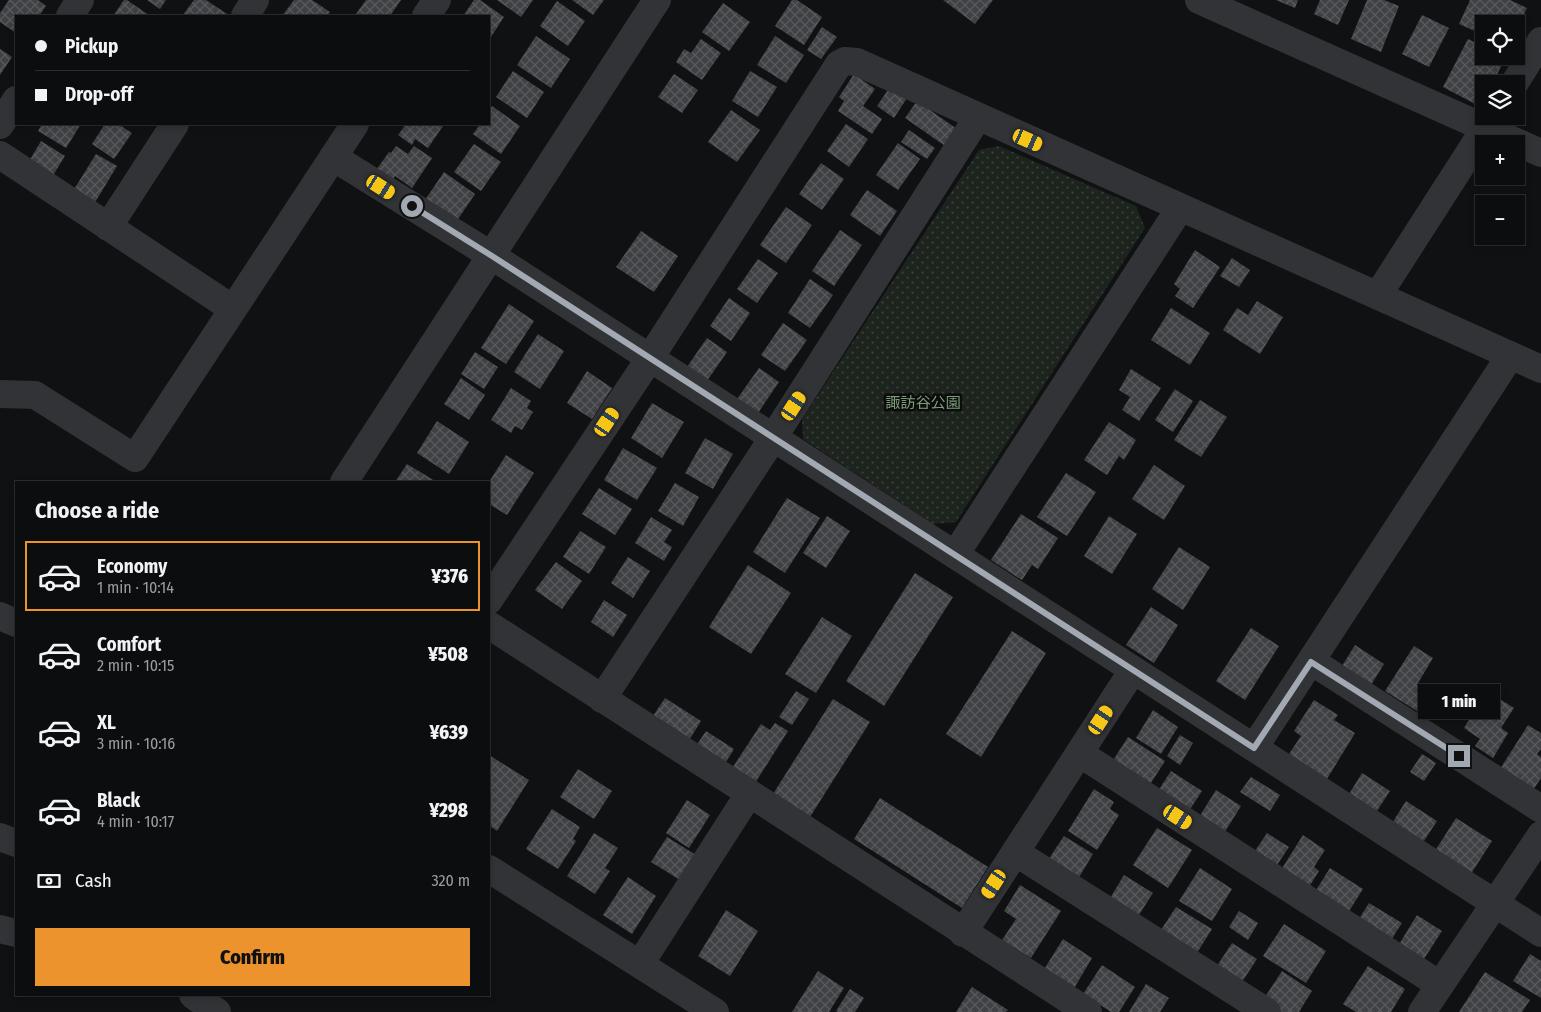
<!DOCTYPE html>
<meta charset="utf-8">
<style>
body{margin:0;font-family:"Fira Sans Condensed","Noto Sans JP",sans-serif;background:#151617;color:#f1f3f6;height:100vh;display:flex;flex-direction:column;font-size:19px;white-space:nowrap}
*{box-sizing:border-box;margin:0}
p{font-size:16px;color:#9a9c9e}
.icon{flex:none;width:28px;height:28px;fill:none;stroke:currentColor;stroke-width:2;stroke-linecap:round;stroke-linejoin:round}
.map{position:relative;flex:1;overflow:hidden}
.panel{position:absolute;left:15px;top:481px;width:475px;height:515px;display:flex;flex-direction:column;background:#0c0d0e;border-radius:0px;box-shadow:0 2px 8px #0003,0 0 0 1px #2c2d2e}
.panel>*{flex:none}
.hud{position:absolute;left:15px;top:15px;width:475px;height:110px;border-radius:0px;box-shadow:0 2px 8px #0003,0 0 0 1px #2c2d2e;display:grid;align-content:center;height:110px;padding:0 20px;background:#0c0d0e}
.fabs{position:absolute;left:1475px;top:15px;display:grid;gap:10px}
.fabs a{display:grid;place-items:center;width:50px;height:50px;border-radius:0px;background:#0c0d0e;box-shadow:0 2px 8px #0003,0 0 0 1px #2c2d2e;font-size:25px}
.end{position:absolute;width:22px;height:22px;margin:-11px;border:6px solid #a2a9b2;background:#111;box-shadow:0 0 0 2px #111}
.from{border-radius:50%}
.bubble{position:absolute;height:35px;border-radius:0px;background:#0c0d0e;box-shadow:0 2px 8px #0003,0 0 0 1px #2c2d2e;font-size:16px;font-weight:800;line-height:35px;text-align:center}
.car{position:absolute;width:15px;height:30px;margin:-15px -8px;border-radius:6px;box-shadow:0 0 4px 1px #0007;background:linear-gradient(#f5c518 24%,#345 0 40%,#f5c518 0 76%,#345 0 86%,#f5c518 0)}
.hud b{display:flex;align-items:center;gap:18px;height:48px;font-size:19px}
.hud b+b{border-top:1px solid #2c2d2e}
.hud i{width:12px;height:12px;background:#f1f3f6}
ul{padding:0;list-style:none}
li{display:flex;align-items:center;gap:15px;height:70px;margin:0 10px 8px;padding:0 10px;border:2px solid transparent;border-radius:0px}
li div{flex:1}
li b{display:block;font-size:19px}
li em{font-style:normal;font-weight:800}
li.selected{border-color:#ed932d}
li>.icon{width:45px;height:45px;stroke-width:1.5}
h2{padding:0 20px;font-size:22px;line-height:60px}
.pay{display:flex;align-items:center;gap:12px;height:55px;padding:0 20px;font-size:19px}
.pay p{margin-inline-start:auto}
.action{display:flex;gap:10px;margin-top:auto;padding:10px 20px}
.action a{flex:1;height:58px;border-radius:0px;background:#ed932d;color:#111;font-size:20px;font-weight:800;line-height:58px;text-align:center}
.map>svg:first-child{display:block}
</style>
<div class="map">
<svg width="1541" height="1012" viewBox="0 0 1541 1012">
<defs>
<pattern id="park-dots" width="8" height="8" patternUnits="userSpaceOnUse" patternTransform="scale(1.25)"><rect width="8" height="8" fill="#1d241d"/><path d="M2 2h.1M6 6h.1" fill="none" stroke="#3b413b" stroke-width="1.8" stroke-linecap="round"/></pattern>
<pattern id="building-cross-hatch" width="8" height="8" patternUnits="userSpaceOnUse" patternTransform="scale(1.25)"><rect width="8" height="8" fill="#3f4145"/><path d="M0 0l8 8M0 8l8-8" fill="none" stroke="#585a5d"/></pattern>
</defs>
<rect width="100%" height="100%" fill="#101112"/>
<path fill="url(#park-dots)" d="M999,146L1136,206L1145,228L956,522L933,524L803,439L802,419L979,150Z"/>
<path fill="url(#building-cross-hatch)" d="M9,0H38L46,6L39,16H16V33L0,22V13Z
M124,0H127L150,16H113Z
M147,0H166L160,9Z
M194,0H206L230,16H182Z
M294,0H312L330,12L327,16H282Z
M366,0H401L390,16H359L356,14Z
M474,0H480L504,17L489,40V16H463Z
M497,0H533L521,17Z
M572,0H604L593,15Z
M792,0H797L822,17L804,45L775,26Z
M943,0H993L975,24Z
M1276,0H1298L1295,8Z
M1320,0H1349L1338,25L1314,14Z
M1367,0H1384L1399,6L1381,52L1351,39Z
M1470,0H1510L1527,8L1516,31V24H1484V35L1459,24Z
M557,1L585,21L568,46L540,26Z
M723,3L750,22L729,51L702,32Z
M1422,15L1449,28L1429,67L1402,54Z
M822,27L837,37L821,59L807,50Z
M536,36L570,59L551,88L517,65Z
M775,36L804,55L786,83L757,65Z
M701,39L721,53L702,80L676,62L684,49L691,53Z
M1468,39L1484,47V56H1501L1505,59L1492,84H1484V101L1481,107L1443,87Z
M0,49L12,57L0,75Z
M513,71L544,92L527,118L496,97Z
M750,71L777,87L758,117L732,101Z
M674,74L698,90L682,113L658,97Z
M854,74L875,89L863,106L882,119L872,134L838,111L844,101L839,97Z
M890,87L907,98L894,118L877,106Z
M917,101L960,131L948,148L905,118Z
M492,106L520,126L501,154L473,134L480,124H489V111Z
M731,110L760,130L737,162L708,142Z
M42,124H81L66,148L38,131Z
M105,124H118L132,133L114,159L92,144Z
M406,124H439L443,126L428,148L415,139L412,145L398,135Z
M846,124L868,139L849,167L827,151Z
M909,130L935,148L927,159L901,142Z
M41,141L65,156L49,182L25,168Z
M898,143L920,159L898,190L876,175Z
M474,144L501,162L481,191L454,172Z
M396,146L408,154L414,146L432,158L412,188L395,176L390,184L374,173L389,152L391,153Z
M96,154L117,166L94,204L73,191Z
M821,163L844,179L822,210L799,194Z
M444,172L475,194L456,222L425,200Z
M867,190L897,211L880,236L850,215Z
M786,207L812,225L786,263L760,245Z
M840,230L862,245L834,286L812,271Z
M641,231L678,256L654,292L616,267Z
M1195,250L1220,267L1193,308L1175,296L1180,289L1174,284Z
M1232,258L1250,270L1239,287L1220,276Z
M758,259L778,273L757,303L737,289Z
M810,279L833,295L810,328L788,313Z
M729,298L750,313L731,341L710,326Z
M1257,301L1283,317L1260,354L1223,330L1237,308L1248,315Z
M509,304L534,321L506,364L481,348Z
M1171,308L1210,333L1190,365L1151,340Z
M783,323L807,340L785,371L761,355Z
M538,334L564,351L540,389L514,372Z
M707,338L727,352L707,381L687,367Z
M475,352L498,367L484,389L461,374Z
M759,368L779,382L758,413L737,399Z
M1131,369L1161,388L1139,421L1122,410L1130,397L1119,390Z
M587,371L612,388L592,419L567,403Z
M461,378L485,395L469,420L444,404Z
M511,388L531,401L527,408L533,412L522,430L515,426L511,433L491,420Z
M1175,389L1193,401L1173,432L1155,420Z
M1200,400L1227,417L1201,457L1174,440Z
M652,403L684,422L662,458L631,438Z
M437,421L469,442L449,474L417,453Z
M1109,422L1136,440L1124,460L1119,456L1107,475L1084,460Z
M705,438L733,454L713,489L685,473Z
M623,448L657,468L637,500L604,480Z
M506,455L534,473L507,515L489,504V482Z
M407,464L435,481L434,482H395Z
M1154,465L1185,486L1164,520L1132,499Z
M1066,473L1096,492L1067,536L1037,517Z
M675,483L699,497L683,526L658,511Z
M599,488L632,509L615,535L582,514Z
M787,498L820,518L785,573L753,552Z
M1021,514L1058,538L1038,569L1032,565L1022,580L991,560Z
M827,516L850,531L826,568L803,553Z
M1109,516L1137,534L1112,574L1084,556Z
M651,517L672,530L664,542L672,547L664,561L635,543Z
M580,531L606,547L589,574L563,557Z
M1179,547L1210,567L1183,610L1152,589Z
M628,557L650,571L633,598L611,583Z
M556,562L582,581L562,609L535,590Z
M748,565L791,593L751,654L709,627Z
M915,573L953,597L884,706L846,681Z
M604,600L627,615L613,637L591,622Z
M1151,607L1178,625L1154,663L1126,645Z
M822,617L852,636L816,693L785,674Z
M1251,628L1279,646L1245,700L1216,681Z
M1012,631L1046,653L981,757L946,734Z
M1355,645L1384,664L1371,685L1342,666Z
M1414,646L1433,658L1418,683L1430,691L1417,711L1385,691Z
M796,691L809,699L792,725L779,717Z
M1487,691L1514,708L1501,728L1508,733L1493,758L1475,746L1480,739L1464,728Z
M665,698L701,721L688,742L651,719Z
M833,699L870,722L810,817L773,794Z
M1314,700L1338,715L1334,720L1355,733L1327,779L1289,754L1301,736L1294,731Z
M1153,710L1178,727L1161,754L1136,738Z
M775,723L788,731L752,788L729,773L761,724L770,730Z
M1528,725L1541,733V749L1537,754L1541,757V778L1533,790L1500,769Z
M706,731L734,749L723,767L694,749Z
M1180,735L1193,743L1180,765L1167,756Z
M1128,737L1165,761L1149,786L1112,762Z
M1422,754L1436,763L1424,781L1410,772Z
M489,755L529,780L497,831L489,825Z
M578,769L612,791L594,819L560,797Z
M1171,771L1202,791L1187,814L1156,794Z
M1362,773L1390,791L1373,817L1346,799Z
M1251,777L1280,795L1270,811L1240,792Z
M1094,789L1114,802L1110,809L1119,815L1097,850L1068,831Z
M1216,790L1241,806L1221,838L1196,822Z
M880,798L988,867L962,908L854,839Z
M687,800L710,815L689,848L666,833Z
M1406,801L1437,821L1420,847L1389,828Z
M552,809L580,827L573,839L576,841L558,869L526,849Z
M1456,818L1492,841L1469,877L1433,854Z
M1157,828L1192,850L1168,888L1133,865Z
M594,833L618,848L605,868L610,871L595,894L567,876Z
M1267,833L1289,847L1275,868L1253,854Z
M1303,835L1325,850L1314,867L1319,871L1309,887L1281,870Z
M1064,836L1093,854L1078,879L1048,860Z
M667,837L696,855L680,880L651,862Z
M1200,868L1232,889L1212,921L1179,901Z
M1330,868L1363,889L1346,916L1313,895Z
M1124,875L1153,893L1137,918L1109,900Z
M628,877L656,896L632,934L603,915Z
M1020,885L1061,911L1031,958L1002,940L1016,919L1004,911Z
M1369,903L1402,923L1389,943L1357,922Z
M1176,907L1212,929L1195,956L1159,933Z
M726,910L758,931L730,976L698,956Z
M1239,911L1258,923L1248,940L1229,927Z
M1417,915L1442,931L1422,962L1398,946Z
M1284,924L1326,951L1306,983L1263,956Z
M1063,939L1092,958L1073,990L1043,971Z
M1232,943L1257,959L1240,985L1215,969Z
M1530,954L1541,961V998L1513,981Z
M1102,965L1135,987L1119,1012H1111L1083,994Z
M1368,966L1405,989L1391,1012H1356L1343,1004Z
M818,971L844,988L829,1012H792Z
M1282,971L1312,991L1299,1012H1282L1263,1000Z
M1485,972L1530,1000L1522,1012H1459Z
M1146,984L1169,998L1160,1012H1129Z
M972,987L1008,1010L1006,1012H956Z
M850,989L864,998L855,1012H838L836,1011Z"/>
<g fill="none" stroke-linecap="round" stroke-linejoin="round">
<path stroke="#323337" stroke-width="28" d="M1199,0L1541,153
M70,16L80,0
M245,16L255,0
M426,16L437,0
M1514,84L1541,41
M0,125L16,100
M0,155L233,309
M333,157L492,256L1541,933
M108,227L175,124
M1378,295L1493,116
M0,394L35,395L135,458L355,124
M344,482L657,0
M955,555L1180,208
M489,600L650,358L839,64L845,61L857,62L1541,369
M0,616L16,623
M489,625L1088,1012
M1311,661L1541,809
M602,699L773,438L978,117
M1254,748L1510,356
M1079,753L1440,985
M0,837L16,843
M1015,852L1267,1012
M489,869L715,1012
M0,929L16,933
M963,933L1133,670
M640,964L749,794
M193,995L217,1012
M1422,1012L1541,835"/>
</g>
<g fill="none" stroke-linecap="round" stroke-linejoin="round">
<path stroke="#a2a9b2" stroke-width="6" d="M412,206L492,256L1254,748L1311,662L1459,756"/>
</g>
<g text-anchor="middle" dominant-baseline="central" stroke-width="5" stroke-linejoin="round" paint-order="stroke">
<g font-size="15" fill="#7c9d79" stroke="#0c0c0d">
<text x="923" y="403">諏訪谷公園</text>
</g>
</g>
</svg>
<div class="fabs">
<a><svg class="icon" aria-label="locate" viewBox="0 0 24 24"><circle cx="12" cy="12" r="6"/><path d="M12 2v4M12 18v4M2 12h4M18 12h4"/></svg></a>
<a><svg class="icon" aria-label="layers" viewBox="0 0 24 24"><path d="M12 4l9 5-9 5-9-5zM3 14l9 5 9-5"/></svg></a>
<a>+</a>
<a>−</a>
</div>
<i class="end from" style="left:412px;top:206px"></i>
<i class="end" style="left:1459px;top:756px"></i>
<div class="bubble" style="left:1418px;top:684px;width:82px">1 min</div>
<i class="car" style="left:1028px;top:140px;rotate:114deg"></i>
<i class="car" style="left:381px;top:187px;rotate:122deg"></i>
<i class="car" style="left:794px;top:406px;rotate:33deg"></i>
<i class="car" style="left:607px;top:422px;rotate:34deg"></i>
<i class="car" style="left:1101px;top:720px;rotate:33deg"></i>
<i class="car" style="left:1178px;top:817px;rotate:123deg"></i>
<i class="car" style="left:994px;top:884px;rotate:213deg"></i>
<div class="hud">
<b><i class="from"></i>Pickup</b>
<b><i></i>Drop-off</b>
</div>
<section class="panel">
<h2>Choose a ride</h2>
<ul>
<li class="selected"><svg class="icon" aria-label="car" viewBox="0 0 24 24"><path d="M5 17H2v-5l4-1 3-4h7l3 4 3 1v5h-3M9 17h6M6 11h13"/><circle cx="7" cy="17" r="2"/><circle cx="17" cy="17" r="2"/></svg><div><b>Economy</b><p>1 min · 10:14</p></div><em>¥376</em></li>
<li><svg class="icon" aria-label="car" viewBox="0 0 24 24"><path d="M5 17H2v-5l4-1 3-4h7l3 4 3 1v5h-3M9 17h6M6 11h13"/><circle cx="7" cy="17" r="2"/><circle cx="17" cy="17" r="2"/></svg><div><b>Comfort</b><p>2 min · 10:15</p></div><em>¥508</em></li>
<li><svg class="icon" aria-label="car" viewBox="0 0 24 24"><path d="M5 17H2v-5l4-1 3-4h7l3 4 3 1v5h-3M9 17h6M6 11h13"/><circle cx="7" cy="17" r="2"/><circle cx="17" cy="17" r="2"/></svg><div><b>XL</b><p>3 min · 10:16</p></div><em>¥639</em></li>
<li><svg class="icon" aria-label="car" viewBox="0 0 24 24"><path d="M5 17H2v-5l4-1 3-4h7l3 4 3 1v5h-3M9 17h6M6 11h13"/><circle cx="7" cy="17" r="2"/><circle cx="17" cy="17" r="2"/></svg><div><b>Black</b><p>4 min · 10:17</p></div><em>¥298</em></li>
</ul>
<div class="pay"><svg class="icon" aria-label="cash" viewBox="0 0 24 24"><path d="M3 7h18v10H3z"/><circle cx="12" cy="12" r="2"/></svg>Cash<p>320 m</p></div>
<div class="action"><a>Confirm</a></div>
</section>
</div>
